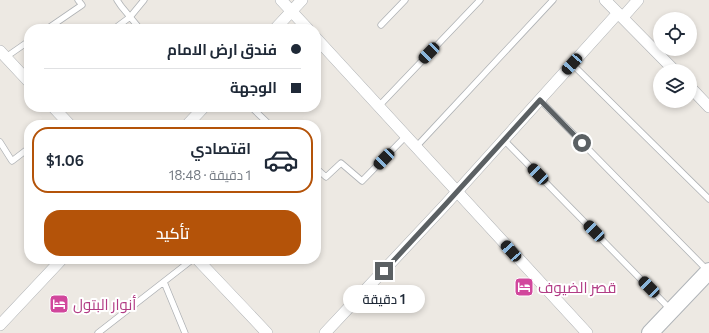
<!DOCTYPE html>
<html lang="ar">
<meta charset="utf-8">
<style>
body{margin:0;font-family:Commissioner,Cairo,sans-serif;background:#f6f6f7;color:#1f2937;direction:rtl;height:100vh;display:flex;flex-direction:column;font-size:15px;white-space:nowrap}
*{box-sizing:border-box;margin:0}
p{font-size:13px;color:#747a83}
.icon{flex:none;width:22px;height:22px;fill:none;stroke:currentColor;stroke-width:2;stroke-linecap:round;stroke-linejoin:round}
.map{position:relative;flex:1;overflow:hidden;direction:ltr}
.drawer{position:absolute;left:24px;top:120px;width:297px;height:144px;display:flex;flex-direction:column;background:#fff;border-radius:16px;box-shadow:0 2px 6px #0003;direction:rtl}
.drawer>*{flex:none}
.banner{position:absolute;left:24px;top:24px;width:297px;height:88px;border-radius:16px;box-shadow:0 2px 6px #0003;direction:rtl;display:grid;align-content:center;height:88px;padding:0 20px;background:#fff}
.controls{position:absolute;left:653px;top:12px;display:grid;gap:8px}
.controls a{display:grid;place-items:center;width:44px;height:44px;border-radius:50%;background:#fff;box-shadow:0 2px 6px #0003;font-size:20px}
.end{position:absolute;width:18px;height:18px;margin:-9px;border:5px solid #5b6063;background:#fff;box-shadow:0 0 0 2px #fff}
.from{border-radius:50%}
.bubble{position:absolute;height:28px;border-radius:14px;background:#fff;box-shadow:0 2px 6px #0003;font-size:13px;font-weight:600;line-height:28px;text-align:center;direction:rtl}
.car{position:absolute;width:12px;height:24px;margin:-12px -6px;border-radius:5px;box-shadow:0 0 3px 1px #0007;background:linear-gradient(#222 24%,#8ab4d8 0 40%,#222 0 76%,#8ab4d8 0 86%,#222 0)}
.banner b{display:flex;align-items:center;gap:14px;height:38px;font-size:15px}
.banner b+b{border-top:1px solid #e0e1e3}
.banner i{width:10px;height:10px;background:#1f2937}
ul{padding:7px 0 0;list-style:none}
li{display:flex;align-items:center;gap:12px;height:66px;margin:0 8px 6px;padding:0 12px;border:2px solid transparent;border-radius:16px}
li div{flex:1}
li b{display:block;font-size:15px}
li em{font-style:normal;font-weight:600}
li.active{border-color:#b45309}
li>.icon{width:36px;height:36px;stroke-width:1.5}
.action{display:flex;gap:8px;margin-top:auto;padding:8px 20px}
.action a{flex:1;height:46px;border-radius:16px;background:#b45309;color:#fff;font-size:16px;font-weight:600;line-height:46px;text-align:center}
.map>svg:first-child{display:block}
</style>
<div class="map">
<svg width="709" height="333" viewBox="0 0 709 333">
<rect width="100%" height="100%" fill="#ede9e3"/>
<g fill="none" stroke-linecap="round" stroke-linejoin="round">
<defs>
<path id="lane" d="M117,0L121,6L140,29
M381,25L405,0
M47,29L82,5L78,0
M114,29L130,17L144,0
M6,57L29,41
M572,64L709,199
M540,100L708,271
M379,106L480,0
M251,107L270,125
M504,140L671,310
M0,142L12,161L29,148
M416,147L553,0
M316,168L326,177L341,163L362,181L406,136
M164,282L185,333
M98,333L193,259"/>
<path id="street" d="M281,0L308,29
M605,0L675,71
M623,17L638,0
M275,29L302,0
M316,38L587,333
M0,51L29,82
M690,87L709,107
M53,107L70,125
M187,125L204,107
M197,259L267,333
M0,325L62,259
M325,333L445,205L618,13"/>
<path id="secondary" d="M650,333L709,271"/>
</defs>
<use href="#lane" stroke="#afb2b5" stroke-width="7"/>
<use href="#street" stroke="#afb2b5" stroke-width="12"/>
<use href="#secondary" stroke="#b0b4b8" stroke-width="18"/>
<use href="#lane" stroke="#fff" stroke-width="5.5"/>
<use href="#street" stroke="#fff" stroke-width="11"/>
<use href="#secondary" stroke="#fff" stroke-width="16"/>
</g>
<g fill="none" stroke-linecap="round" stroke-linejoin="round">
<path stroke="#5b6063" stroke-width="5" d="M384,271L445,205L540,100L582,143"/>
</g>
<defs>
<symbol id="hotel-square" viewBox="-11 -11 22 22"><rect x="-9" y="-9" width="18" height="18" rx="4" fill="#d1479c" stroke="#fff"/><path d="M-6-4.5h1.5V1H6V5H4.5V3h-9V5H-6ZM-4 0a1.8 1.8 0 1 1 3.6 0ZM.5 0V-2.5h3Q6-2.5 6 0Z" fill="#fff"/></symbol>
</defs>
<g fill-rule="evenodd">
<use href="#hotel-square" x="513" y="276" width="22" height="22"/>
<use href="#hotel-square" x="48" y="293" width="22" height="22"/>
</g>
<g text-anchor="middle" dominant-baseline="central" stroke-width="4" stroke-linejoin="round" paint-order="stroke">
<g font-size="15" fill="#b23c85" stroke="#fff" text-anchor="start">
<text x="538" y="287">قصر الضيوف</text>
<text x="73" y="304">أنوار البتول</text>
</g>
</g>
</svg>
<div class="controls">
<a><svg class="icon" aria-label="locate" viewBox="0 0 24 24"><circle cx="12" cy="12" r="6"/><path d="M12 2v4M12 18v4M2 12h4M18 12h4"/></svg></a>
<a><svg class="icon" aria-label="layers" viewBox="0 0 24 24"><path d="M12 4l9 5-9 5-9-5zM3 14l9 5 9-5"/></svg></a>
</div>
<i class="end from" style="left:582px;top:143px"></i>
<i class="end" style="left:384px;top:271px"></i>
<div class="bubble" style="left:343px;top:285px;width:82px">1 دقيقة</div>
<i class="car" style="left:429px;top:53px;rotate:224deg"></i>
<i class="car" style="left:572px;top:64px;rotate:222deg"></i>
<i class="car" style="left:384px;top:159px;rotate:224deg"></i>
<i class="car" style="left:538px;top:174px;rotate:316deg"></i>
<i class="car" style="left:594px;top:231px;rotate:316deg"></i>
<i class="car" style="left:511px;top:251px;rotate:318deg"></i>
<i class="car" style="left:649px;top:287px;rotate:315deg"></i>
<div class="banner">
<b><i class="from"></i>فندق ارض الامام</b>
<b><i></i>الوجهة</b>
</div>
<section class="drawer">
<ul>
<li class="active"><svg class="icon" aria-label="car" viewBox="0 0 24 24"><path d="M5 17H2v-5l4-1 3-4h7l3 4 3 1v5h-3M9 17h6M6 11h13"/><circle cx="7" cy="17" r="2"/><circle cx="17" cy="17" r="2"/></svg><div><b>اقتصادي</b><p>1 دقيقة · 18:48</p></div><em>$1.06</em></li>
</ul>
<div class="action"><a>تأكيد</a></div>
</section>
</div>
